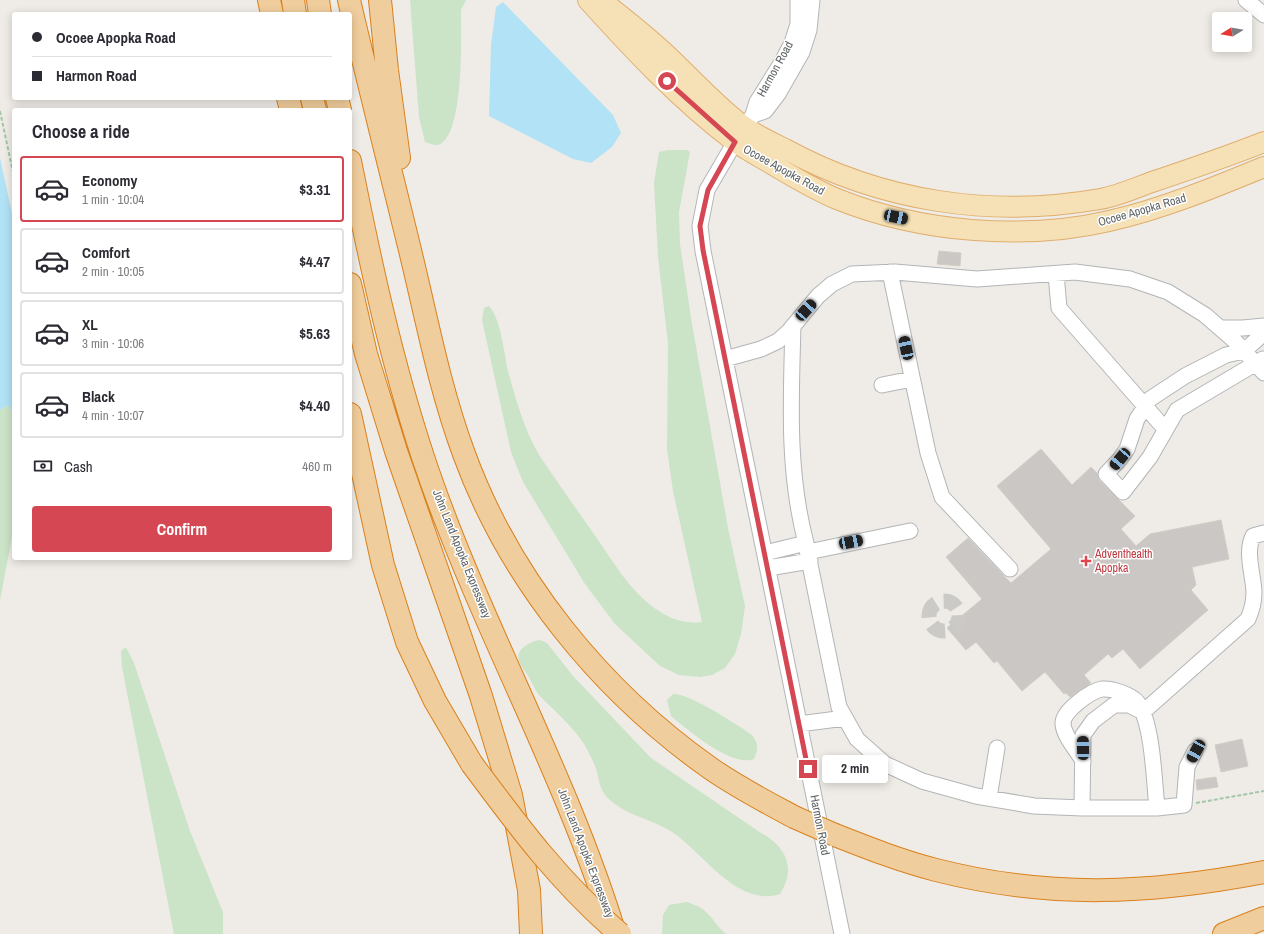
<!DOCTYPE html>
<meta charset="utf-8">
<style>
body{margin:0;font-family:"Archivo Narrow",sans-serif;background:#f2f2f3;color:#2b2b33;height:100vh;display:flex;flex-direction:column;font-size:15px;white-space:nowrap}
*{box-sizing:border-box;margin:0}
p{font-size:13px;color:#7c7c81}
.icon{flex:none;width:22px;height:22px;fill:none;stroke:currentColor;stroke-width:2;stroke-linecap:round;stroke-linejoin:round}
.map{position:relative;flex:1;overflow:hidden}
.details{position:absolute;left:12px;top:108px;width:340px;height:452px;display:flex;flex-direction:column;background:#fff;border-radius:4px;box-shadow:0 2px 10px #0003}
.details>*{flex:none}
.banner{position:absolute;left:12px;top:12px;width:340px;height:88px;border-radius:4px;box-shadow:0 2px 10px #0003;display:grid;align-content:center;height:88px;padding:0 20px;background:#fff}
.needle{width:26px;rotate:259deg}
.tools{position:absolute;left:1212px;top:12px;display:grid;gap:8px}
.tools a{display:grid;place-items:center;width:40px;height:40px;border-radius:4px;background:#fff;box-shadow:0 2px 10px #0003;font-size:20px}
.end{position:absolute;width:18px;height:18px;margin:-9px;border:5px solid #d44753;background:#fff;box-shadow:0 0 0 2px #fff}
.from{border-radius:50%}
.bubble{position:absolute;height:28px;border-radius:4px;background:#fff;box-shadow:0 2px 10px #0003;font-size:13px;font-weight:700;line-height:28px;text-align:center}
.car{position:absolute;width:12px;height:24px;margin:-12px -6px;border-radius:5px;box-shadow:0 0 3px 1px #0007;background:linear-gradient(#222 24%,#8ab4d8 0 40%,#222 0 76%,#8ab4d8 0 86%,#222 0)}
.banner b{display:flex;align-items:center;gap:14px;height:38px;font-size:15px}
.banner b+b{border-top:1px solid #e1e1e2}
.banner i{width:10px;height:10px;background:#2b2b33}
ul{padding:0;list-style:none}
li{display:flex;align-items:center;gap:12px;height:66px;margin:0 8px 6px;padding:0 12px;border:2px solid #e1e1e2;border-radius:4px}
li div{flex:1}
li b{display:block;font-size:15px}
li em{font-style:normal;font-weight:700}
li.active{border-color:#d44753}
li>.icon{width:36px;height:36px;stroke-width:1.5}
h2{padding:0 20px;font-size:18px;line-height:48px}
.pay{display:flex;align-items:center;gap:10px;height:44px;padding:0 20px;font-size:15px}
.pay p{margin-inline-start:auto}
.button{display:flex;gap:8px;margin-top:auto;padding:8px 20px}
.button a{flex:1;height:46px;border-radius:4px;background:#d44753;color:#fff;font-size:16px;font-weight:700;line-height:46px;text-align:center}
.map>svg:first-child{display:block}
</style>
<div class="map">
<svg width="1264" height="934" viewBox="0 0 1264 934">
<rect width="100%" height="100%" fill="#efece7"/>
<path fill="#cbe3c7" d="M410,0H466L461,10C461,37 464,126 442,143C437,147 431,144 425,142L419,117Z
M668,150H687L690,152L679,212L680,244L692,324L728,528L745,606L741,634L735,654L725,668L712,675L700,677L679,675L660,666L615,624L585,584L523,482L511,452L482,320L484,308L489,306C501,319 504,353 508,371C516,400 524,429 539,455C558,483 577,510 596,537C614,563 632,594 659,611C672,620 687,624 702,622L673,491L667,449L668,343L658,257L654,183L659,152Z
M8,405L14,417V526L0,600V410Z
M540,640L547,643L573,676L651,758L761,833C787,847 796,869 780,894C737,908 703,852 672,832C651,818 624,816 606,796C599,788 599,777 596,768C592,759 588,751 584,744C571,724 554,711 539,695C534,689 531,680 527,674C524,670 520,665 519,661C515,649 531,641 540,640Z
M126,647L134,663L190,831L223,912V934H174L122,667L121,651Z
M673,694C689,693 738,725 752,735C759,744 758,750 754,759C732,768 688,730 671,716L667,700Z
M687,902C695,905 702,907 707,913C715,920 718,929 727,934H662L663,915L669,905Z"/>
<path fill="#b1e2f5" d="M503,2L613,115L621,133L612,147L591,163L573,159L489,116L491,45L496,7Z
M0,158L14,223V417L8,405L0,410Z"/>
<path fill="#cac7c4" stroke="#d3cdc6" d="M939,251L961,253L960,266L937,264Z
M1041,449L1072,485L1091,467L1097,473L1099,480L1135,516L1121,529L1136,546L1150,534L1221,520L1229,559L1192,567L1196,585L1191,590L1208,610L1140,669L1123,649L1112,658L1108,654L1084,675L1091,683L1070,697L1066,693L1064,694L1045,672L1022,691L997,661L994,663L976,642L966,650L947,628L982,599L946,557L968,538L1011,583L1051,549L997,486Z
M1242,739L1248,766L1221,772L1215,745Z
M1216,777L1218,787L1197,790L1196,780Z"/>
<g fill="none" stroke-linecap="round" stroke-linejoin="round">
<path stroke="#cbcac6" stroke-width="15" stroke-dasharray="15 8" stroke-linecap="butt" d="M929 616a15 15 0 1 1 30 0a15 15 0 1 1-30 0Z"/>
<defs>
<path id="minor" d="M798,0V24L792,43L782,62L757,102L753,115L735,142L707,190L700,226L703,251L842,934
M1246,0L1264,15
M753,115L765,111L778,94L802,52L809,30L812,0
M890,272L928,453L942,497L1010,569
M1056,274L1059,308L1165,429
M1220,328H1243L1264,326
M725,359L761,349L778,341L789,331L818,296L832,284L852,274L895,272L977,279L1075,272L1130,279L1168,292L1205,315L1235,341L1264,373
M1263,359L1177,410L1150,457L1123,492L1106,474L1120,459L1127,449L1137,419L1150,399L1185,376L1226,355L1244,351L1264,333
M882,385L912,379
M805,540L839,707L857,739L885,764L922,781L976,796L1034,806L1082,808H1157L1184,805L1187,767L1195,751
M808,552L910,531
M765,553L806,543C787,471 791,400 793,326
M768,568L810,561
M1143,712L1248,619C1252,610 1254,602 1254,592C1253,573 1245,552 1253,536L1264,533
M799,724L845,718
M1083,761C1077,750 1064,737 1063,724C1062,711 1091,691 1102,689C1112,688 1132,695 1138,703C1153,725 1154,781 1157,808
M989,798L997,748
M1082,808L1083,735L1093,721L1114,705H1129L1139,710"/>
<path id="major" d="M588,0C633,50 680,100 734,141C745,149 758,156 770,163C792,176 813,189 837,199C919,232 1023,241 1109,221C1162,209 1213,188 1264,167
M602,1C626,20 651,39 673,61C696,83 718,107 743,126C756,135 771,142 785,149C882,202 992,218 1100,199C1117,196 1133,189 1149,183C1188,170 1226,157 1264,142"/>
<path id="highway" d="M269,0L272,14
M293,0L295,14
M318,0L320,14
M349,0C368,82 389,164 409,246C426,315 439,387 464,454C510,580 601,691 710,768C737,787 766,802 794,817
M380,0L387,70L399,158
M288,98L291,110
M312,98L315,110
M337,98L340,110
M350,161C370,261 391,360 423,457C477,620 565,770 615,934
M350,284L366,354L396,451L481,696L511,795L529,890L531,934
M350,414L383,565L407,642L435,701L472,764
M835,835C868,848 901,861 936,870C1050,899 1149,894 1264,872
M1224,934L1264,918"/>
</defs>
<use href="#minor" stroke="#b2b5b7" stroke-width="17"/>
<use href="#major" stroke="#e0ae6e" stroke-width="22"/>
<use href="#highway" stroke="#d9801d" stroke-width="24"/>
<path stroke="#a3c6a7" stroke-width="2" stroke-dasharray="4 2" stroke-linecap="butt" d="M0,111L14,177
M1196,803L1264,791"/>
<use href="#minor" stroke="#fff" stroke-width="15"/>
<use href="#major" stroke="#f5e1b5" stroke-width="20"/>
<use href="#highway" stroke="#f0cd9c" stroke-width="22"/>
<defs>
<path id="highway-bridge" d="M472,764C518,826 561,884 620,934
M794,817L835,835"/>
</defs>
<use href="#highway-bridge" stroke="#d9801d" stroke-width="24" stroke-linecap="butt"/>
<use href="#highway-bridge" stroke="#f0cd9c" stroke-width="22"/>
</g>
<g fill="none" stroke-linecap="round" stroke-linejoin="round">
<path stroke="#d44753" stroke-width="5" d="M667,81L735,142L708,190L700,226L703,250L808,769"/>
</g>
<path fill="#e0444e" stroke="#fff" stroke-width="1.5" d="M1084 555h4v4h4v4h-4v4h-4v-4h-4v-4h4z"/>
<g text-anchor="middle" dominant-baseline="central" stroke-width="3" stroke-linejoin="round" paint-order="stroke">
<g font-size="12" fill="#5e6365" stroke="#fff">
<text transform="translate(775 69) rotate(-61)">Harmon Road</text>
<text transform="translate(784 170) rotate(29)">Ocoee Apopka Road</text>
<text transform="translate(1142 210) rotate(-16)">Ocoee Apopka Road</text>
<text transform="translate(462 554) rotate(68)">John Land Apopka Expressway</text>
<text transform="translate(820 825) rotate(79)">Harmon Road</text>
<text transform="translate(586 853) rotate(69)">John Land Apopka Expressway</text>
</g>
<g font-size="12" fill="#be3a42" stroke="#fff" text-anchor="start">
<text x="1095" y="554">Adventhealth<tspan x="1095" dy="14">Apopka</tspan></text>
</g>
</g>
</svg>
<div class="tools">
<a><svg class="needle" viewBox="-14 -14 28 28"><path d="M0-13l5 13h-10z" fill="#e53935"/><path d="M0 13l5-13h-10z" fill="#7c7c81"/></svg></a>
</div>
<i class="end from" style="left:667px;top:81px"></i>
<i class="end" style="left:808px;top:769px"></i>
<div class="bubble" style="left:822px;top:755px;width:66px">2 min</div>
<i class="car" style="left:896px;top:217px;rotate:102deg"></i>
<i class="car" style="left:806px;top:310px;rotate:42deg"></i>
<i class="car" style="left:906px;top:348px;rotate:348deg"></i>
<i class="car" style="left:1120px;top:459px;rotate:220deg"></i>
<i class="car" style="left:851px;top:542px;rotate:79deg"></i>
<i class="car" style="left:1083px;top:748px;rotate:359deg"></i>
<i class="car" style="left:1196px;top:751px;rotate:209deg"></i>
<div class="banner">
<b><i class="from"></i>Ocoee Apopka Road</b>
<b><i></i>Harmon Road</b>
</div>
<section class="details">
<h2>Choose a ride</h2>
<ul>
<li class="active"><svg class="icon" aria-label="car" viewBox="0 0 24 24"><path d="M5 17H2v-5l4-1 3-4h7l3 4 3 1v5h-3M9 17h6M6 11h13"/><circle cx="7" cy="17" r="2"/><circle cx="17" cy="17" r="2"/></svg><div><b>Economy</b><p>1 min · 10:04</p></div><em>$3.31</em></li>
<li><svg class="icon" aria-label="car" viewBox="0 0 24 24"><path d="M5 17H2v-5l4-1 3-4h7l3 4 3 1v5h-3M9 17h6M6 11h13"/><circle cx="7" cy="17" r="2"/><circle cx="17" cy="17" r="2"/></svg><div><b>Comfort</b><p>2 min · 10:05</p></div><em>$4.47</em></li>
<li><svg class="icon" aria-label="car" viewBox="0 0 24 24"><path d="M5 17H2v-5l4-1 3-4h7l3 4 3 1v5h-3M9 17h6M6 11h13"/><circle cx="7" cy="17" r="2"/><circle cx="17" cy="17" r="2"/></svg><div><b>XL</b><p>3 min · 10:06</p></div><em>$5.63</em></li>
<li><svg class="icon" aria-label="car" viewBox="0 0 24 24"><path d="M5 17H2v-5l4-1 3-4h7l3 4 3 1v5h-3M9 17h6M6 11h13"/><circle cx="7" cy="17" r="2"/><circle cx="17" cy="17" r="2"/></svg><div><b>Black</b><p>4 min · 10:07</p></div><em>$4.40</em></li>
</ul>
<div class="pay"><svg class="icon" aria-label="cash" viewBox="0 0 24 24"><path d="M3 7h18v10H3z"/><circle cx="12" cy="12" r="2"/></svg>Cash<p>460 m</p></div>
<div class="button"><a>Confirm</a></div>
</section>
</div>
